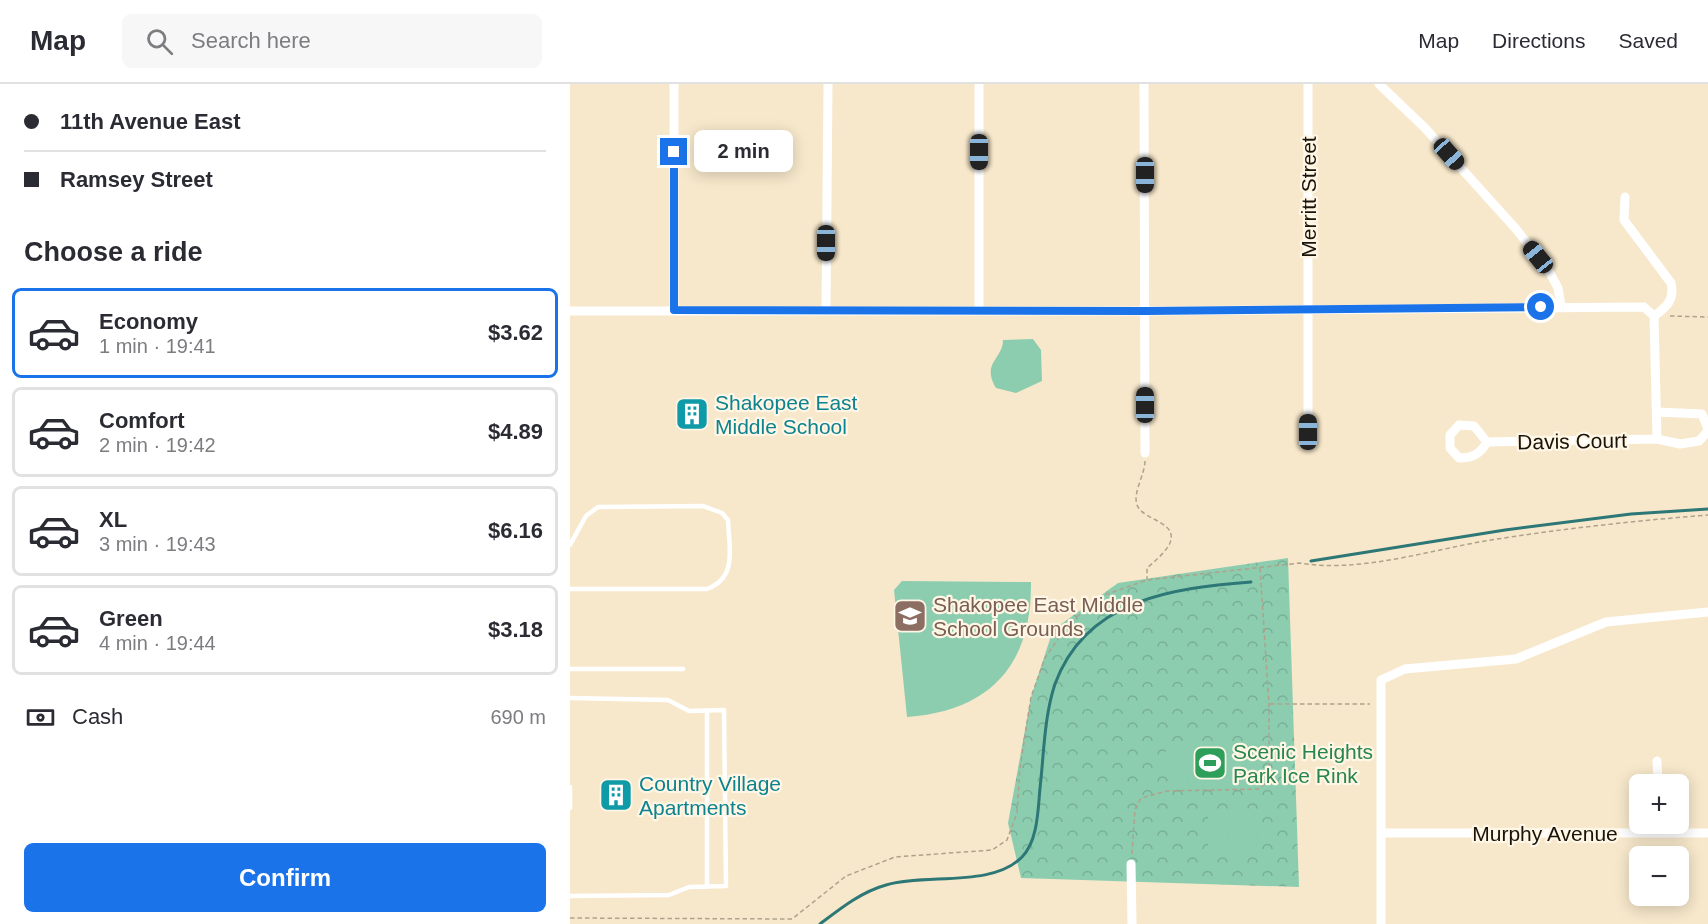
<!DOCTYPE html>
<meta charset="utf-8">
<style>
body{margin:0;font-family:Arial,sans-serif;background:#f7f7f7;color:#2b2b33;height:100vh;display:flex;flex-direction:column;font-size:22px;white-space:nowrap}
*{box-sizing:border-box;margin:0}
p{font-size:20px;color:#7c7c81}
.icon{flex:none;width:33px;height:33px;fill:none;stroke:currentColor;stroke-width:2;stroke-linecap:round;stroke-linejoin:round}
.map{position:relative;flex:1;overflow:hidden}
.drawer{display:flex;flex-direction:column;background:#fff;width:570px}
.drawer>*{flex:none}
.banner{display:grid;align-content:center;height:132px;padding:0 24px;background:#fff}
.fabs{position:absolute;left:1059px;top:690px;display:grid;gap:12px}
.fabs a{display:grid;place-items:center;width:60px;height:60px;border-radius:9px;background:#fff;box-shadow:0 3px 15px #0003;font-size:30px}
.end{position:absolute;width:27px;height:27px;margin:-14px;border:8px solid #1a73e8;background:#fff;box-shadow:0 0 0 3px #fff}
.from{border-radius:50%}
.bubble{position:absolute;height:42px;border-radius:9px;background:#fff;box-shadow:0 3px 15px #0003;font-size:20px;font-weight:700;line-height:42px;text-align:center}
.car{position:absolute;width:18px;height:36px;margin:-18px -9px;border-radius:8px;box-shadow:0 0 4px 2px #0007;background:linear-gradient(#222 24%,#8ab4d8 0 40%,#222 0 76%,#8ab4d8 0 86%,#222 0)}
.banner b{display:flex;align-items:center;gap:21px;height:57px;font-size:22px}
.banner b+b{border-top:2px solid #e1e1e2}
.banner i{width:15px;height:15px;background:#2b2b33}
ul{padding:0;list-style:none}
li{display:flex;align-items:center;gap:18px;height:90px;margin:0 12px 9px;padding:0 12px;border:3px solid #e1e1e2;border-radius:9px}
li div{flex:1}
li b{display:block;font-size:22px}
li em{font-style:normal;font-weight:700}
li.on{border-color:#1a73e8}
li>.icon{width:54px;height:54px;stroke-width:1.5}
h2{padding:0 24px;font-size:27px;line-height:72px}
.pay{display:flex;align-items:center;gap:15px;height:66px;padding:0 24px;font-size:22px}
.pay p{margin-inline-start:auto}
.button{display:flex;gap:12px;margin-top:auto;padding:12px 24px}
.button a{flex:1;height:69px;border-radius:9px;background:#1a73e8;color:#fff;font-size:24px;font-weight:700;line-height:69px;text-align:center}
header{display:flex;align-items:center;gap:36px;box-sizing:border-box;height:84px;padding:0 30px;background:#fff;border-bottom:2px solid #e1e1e2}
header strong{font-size:28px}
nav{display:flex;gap:33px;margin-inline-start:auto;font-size:21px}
.search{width:420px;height:54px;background:#f7f7f7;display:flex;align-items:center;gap:15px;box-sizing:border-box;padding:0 21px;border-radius:9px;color:#7c7c81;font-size:22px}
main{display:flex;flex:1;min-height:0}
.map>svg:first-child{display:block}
</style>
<header>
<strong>Map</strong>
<div class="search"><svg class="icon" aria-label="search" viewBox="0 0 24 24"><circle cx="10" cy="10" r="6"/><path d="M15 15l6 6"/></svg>Search here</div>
<nav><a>Map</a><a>Directions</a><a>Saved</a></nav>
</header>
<main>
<section class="drawer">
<div class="banner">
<b><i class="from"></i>11th Avenue East</b>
<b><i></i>Ramsey Street</b>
</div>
<h2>Choose a ride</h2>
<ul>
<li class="on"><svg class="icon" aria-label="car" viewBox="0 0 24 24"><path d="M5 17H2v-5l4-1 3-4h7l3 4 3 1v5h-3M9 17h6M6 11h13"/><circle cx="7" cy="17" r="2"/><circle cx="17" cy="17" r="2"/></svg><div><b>Economy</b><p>1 min · 19:41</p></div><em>$3.62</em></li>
<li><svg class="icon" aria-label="car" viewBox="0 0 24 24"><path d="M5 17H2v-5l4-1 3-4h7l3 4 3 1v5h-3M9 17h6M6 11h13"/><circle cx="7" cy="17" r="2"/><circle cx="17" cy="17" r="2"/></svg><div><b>Comfort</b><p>2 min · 19:42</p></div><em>$4.89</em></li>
<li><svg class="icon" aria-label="car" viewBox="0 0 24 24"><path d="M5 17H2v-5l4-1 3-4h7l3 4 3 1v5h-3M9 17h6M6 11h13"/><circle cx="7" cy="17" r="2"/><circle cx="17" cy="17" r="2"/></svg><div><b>XL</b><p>3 min · 19:43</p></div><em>$6.16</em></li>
<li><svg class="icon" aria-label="car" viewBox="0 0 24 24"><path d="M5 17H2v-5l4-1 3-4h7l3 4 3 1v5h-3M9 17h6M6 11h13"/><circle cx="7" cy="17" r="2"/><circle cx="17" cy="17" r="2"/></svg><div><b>Green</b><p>4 min · 19:44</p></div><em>$3.18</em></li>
</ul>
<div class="pay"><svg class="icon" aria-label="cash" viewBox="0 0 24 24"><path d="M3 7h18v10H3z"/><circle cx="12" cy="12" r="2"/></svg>Cash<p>690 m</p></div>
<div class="button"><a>Confirm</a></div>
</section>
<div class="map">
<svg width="1138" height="840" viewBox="0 0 1138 840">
<defs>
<pattern id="park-crowns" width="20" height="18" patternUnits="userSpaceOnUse" patternTransform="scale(1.5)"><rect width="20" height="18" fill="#8ccdb0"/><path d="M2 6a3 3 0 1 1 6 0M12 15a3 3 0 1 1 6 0" fill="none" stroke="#78af96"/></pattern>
</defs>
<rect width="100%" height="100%" fill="#f7e8cb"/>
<path fill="url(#park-crowns)" d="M718,474L729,803L451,794L438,739L461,613L483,546L548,499Z"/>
<path fill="#8ccdb0" d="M463,255L471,266L472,297L446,309L426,304C411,279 433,275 433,256Z
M332,497L461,498C462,581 420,627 337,633L324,506Z
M603,659L679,660L686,667L685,692L680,699L601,697L594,690L596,664Z
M661,726L688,727L687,769H660Z
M638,732H658L657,765H638Z"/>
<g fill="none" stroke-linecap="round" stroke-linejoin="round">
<path stroke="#2d7776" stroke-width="3" d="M741,477L935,446L1061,430L1138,425
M250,840C271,824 291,808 316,801C356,789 422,804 452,773C468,757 468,725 470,704C474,670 474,633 485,600C516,515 603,504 681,498"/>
<path stroke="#aea28b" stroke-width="1.5" stroke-dasharray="4.5 3" stroke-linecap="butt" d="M1100,232L1138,233
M575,377C575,391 561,411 568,423C576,437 608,438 600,459C596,468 584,478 577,484V495
M700,620H800
M562,770L565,725L571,714L597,707L689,705L699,695V620L690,484
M0,834L222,835L276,792L325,773L422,766L437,756L447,729L450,684L461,613L475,574L495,545L526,514L577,496L730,479C788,489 857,467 915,457C989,445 1063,437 1138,431"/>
<path stroke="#fff" stroke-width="4.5" d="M0,461L16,432L28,423L133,422L152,429L158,436C159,464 168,493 137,505H0
M0,585H113
M0,614L98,616L119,627L154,626L156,802L119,803L99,811L0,812
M137,627V803
M0,703V724"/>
<path stroke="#fff" stroke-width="9" d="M104,0V226
M409,0V227
M574,0L575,369
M809,0L854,43L946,145L979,187L988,204L991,222
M1055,113L1054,136L1101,199C1105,215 1097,223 1084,232
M0,227H576L1074,223L1084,232
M256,227L258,0
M1084,232L1087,355
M1087,328L1132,330L1138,345
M738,348V0
M917,358C910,370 903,374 889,374L880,364V351L889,341L904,342L917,358L1087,355L1110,360L1129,357L1138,347
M1087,677L1088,700
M811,749H1138
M561,780L562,840
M811,840V596L835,585L946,575L1036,538L1138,528"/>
</g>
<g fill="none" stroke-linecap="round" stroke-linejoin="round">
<path stroke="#1a73e8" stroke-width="8" d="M104,68V226L576,227L971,223"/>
</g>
<defs>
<symbol id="building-square" viewBox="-11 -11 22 22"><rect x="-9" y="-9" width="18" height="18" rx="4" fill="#0f9aa8" stroke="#fff6e5"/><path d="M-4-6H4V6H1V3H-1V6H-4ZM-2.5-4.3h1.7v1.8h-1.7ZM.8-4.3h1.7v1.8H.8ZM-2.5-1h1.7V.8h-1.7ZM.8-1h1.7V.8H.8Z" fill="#fff"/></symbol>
<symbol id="school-square" viewBox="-11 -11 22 22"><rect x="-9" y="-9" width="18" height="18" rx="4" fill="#8d6e63" stroke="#fff6e5"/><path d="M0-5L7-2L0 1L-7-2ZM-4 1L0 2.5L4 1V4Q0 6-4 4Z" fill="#fff"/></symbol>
<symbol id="stadium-square" viewBox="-11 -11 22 22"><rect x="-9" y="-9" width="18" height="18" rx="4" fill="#2e9e5b" stroke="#fff6e5"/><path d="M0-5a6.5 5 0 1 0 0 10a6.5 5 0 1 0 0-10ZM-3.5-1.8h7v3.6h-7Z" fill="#fff"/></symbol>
</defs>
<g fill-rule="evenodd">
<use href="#building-square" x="103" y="311" width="38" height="38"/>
<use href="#school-square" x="321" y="513" width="38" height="38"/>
<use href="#stadium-square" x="621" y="660" width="38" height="38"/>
<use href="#building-square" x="27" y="692" width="38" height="38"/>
</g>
<g text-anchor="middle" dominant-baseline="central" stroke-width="4.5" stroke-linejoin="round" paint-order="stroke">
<g font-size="21" fill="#19140a" stroke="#fff6e5">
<text transform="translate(738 113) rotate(-90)">Merritt Street</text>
<text transform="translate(1002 357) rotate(-1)">Davis Court</text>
<text x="975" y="749">Murphy Avenue</text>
</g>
<g font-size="21" fill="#0d838f" stroke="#fff6e5" text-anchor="start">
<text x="145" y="318">Shakopee East<tspan x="145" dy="24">Middle School</tspan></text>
<text x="69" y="699">Country Village<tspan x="69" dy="24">Apartments</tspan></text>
</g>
<g font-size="21" fill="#785e54" stroke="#fff6e5" text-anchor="start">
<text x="363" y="520">Shakopee East Middle<tspan x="363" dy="24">School Grounds</tspan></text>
</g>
<g font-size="21" fill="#27864d" stroke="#fff6e5" text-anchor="start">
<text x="663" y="667">Scenic Heights<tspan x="663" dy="24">Park Ice Rink</tspan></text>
</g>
</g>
</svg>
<div class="fabs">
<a>+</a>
<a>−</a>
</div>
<i class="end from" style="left:971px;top:223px"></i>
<i class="end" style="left:104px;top:68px"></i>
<div class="bubble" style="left:124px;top:46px;width:99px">2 min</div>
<i class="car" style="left:409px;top:68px;rotate:180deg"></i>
<i class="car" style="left:879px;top:70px;rotate:138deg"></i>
<i class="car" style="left:575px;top:91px;rotate:180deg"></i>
<i class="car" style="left:256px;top:159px;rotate:180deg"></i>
<i class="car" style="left:968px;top:173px;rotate:321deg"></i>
<i class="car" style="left:575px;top:321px;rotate:0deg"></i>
<i class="car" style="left:738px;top:348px;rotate:0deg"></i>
</div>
</main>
